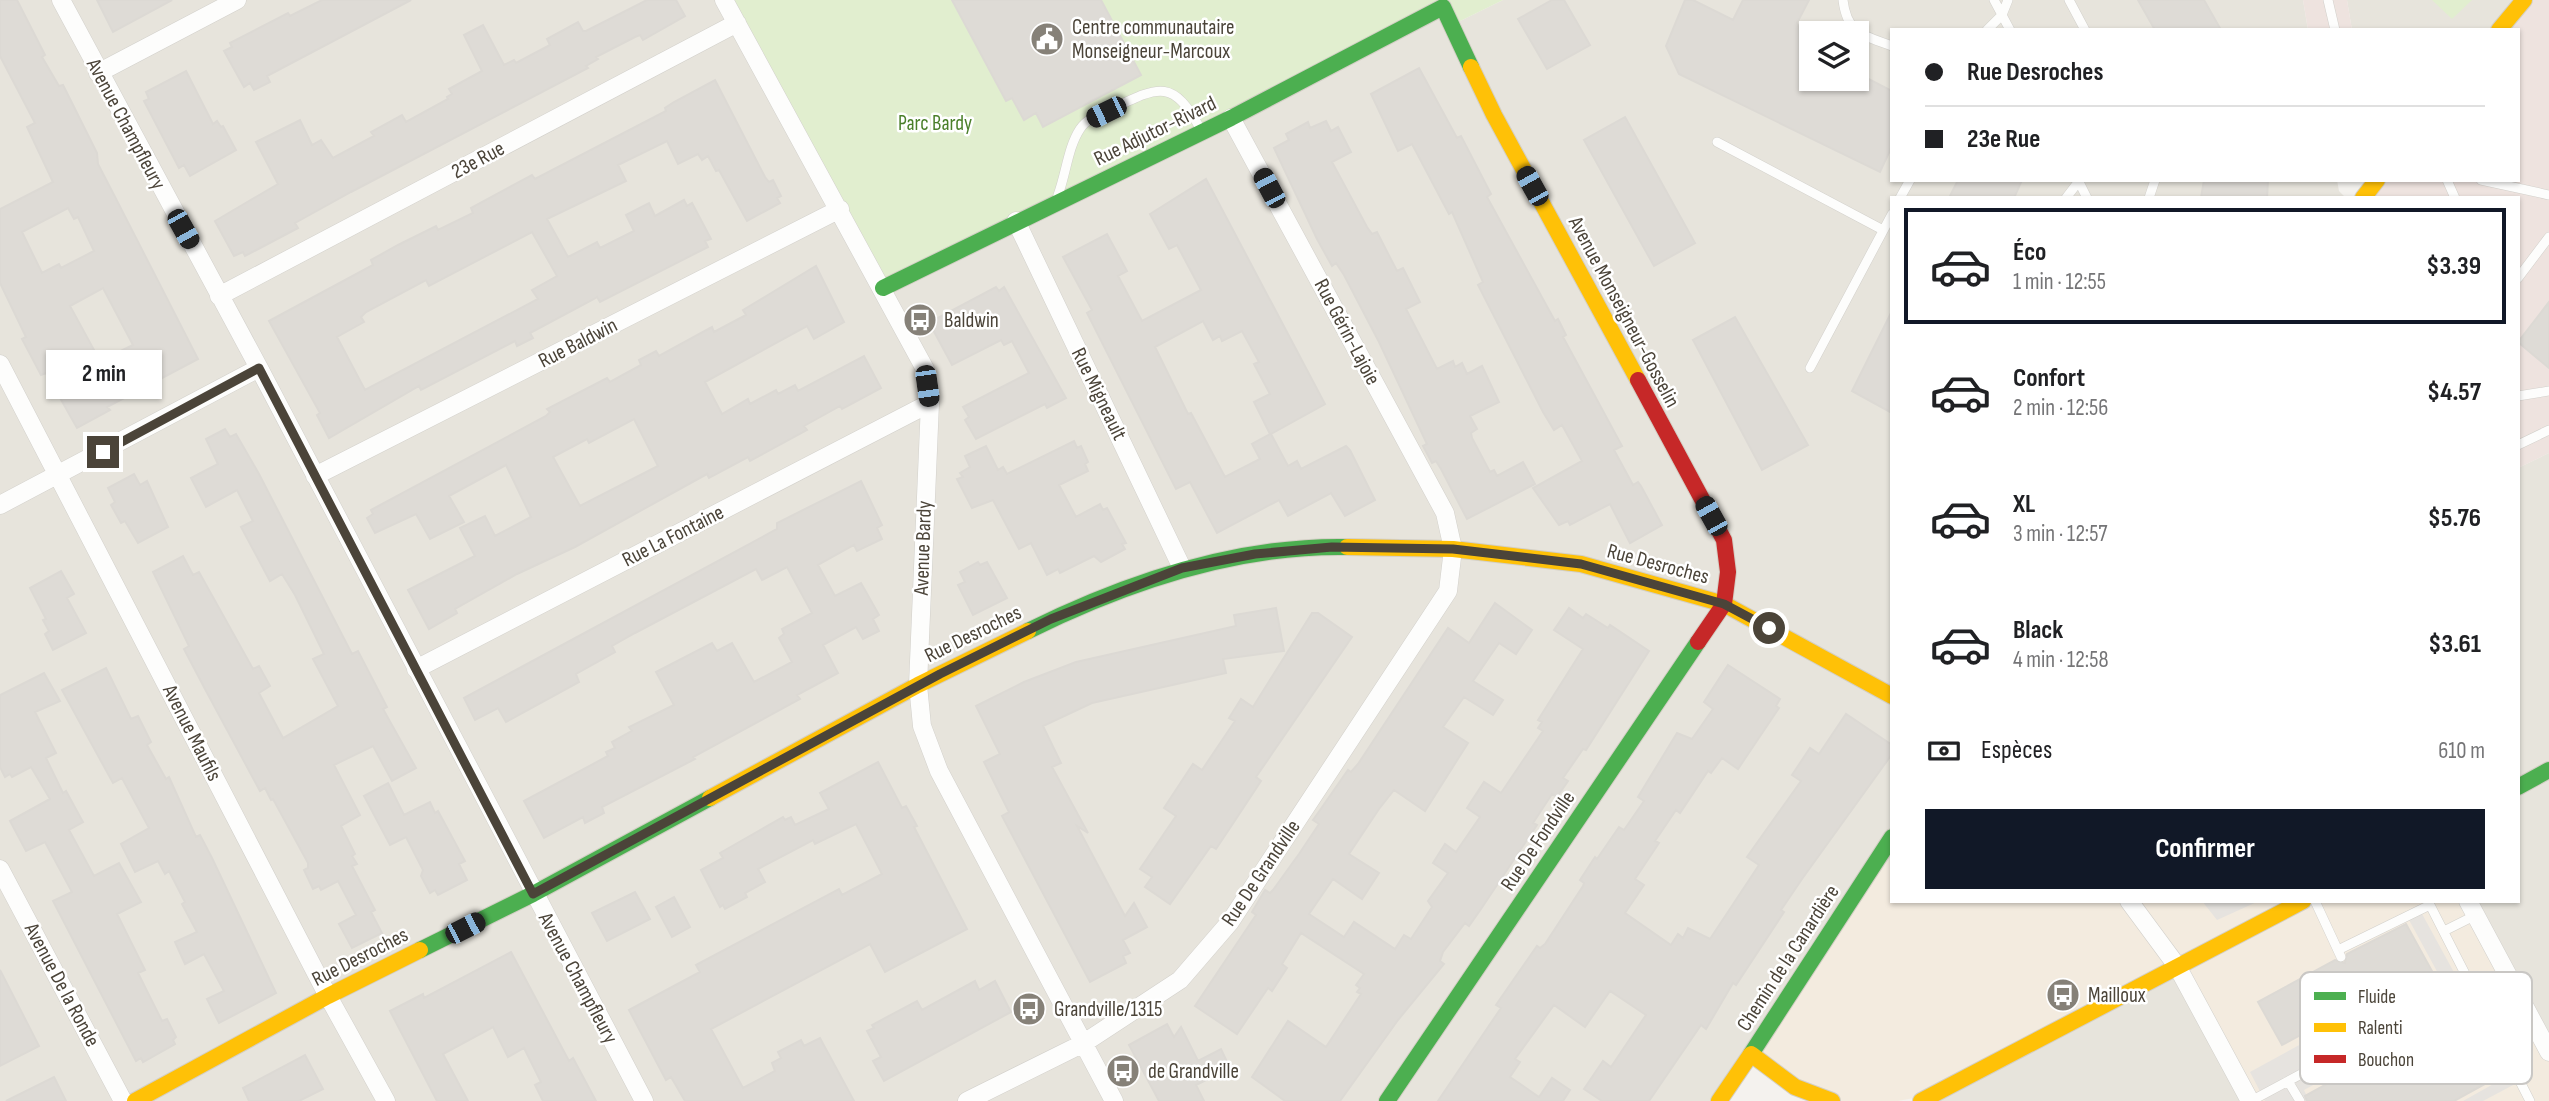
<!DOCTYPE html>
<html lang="fr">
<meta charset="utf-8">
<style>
body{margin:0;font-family:"Sofia Sans Condensed",sans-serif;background:#f2f2f2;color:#202124;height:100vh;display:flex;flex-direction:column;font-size:26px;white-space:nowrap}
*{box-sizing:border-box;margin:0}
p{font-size:23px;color:#757577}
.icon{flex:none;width:38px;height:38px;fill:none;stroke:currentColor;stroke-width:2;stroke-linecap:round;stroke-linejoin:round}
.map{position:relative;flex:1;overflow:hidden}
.drawer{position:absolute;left:1890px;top:196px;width:630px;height:707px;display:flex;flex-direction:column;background:#fff;border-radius:0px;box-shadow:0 2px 5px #0004}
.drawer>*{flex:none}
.guide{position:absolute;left:1890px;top:28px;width:630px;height:154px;border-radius:0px;box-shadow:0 2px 5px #0004;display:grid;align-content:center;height:154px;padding:0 35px;background:#fff}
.tools{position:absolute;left:1799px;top:21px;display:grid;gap:14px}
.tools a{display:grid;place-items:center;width:70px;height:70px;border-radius:0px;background:#fff;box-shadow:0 2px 5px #0004;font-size:35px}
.end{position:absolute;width:32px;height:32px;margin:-16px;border:9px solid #4b4439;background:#fff;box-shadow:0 0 0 4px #fff}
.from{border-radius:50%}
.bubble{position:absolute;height:49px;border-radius:0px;background:#fff;box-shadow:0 2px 5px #0004;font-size:23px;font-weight:700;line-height:49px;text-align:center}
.car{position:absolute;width:21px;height:42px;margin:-21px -10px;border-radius:9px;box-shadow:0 0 5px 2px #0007;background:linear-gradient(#222 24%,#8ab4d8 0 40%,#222 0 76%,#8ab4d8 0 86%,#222 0)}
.guide b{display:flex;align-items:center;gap:24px;height:66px;font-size:26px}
.guide b+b{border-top:2px solid #e0e0e0}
.guide i{width:18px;height:18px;background:#202124}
ul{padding:12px 0 0;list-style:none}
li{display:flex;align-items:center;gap:21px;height:116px;margin:0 14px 10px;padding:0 21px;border:4px solid transparent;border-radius:0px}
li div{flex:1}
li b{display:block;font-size:26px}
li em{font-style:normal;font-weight:700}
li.current{border-color:#111827}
li>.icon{width:63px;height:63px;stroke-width:1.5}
.pay{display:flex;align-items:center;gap:18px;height:77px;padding:0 35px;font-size:26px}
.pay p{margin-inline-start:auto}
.action{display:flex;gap:14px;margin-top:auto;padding:14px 35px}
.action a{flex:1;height:80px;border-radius:0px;background:#111827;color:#fff;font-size:28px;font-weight:700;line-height:80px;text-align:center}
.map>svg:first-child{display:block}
</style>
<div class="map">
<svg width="2549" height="1101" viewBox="0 0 2549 1101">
<rect width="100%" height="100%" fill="#f4f2ee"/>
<path fill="#e7e4dc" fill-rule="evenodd" d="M0,0H724L1443,7L1452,25L1503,0H2303L2308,30H1892V180H2337L2339,191L2346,198H1892V837L1719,1101H0ZM1811,33H1857V79H1811Z
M2347,0H2524L2499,30H2352Z
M2549,453V1052L2468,901H2518V468Z
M2177,966L2250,1101H1921Z"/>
<path fill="#f3ebdf" d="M1892,837V901H2468L2549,1052V1101H2250L2177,966L1929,1095L1898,1101H1832L1751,1054Z"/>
<path fill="#eee3df" d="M2303,0H2347L2352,30H2308Z
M2524,0H2549V453L2518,468V198H2363L2377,180H2518V30H2499Z"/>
<path fill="#e1eecf" d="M724,0H1503L1452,25L1443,7L883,288Z
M2432,0H2472L2452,19Z"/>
<path fill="#e6e3df" d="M2202,901H2259L2217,920Z
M2421,912L2515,1084L2483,1101H2463L2497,1082L2408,918Z
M2360,1012L2380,1049L2304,1090L2309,1101H2265L2250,1072Z"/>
<path fill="#dedbd6" stroke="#dcd9d4" stroke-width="2" fill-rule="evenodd" d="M0,0H17L45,55L42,57L59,86L63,85L97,153L98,164L113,193L198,359L107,407L110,410L77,428L46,373L41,375L22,339L26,337L0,283V209L53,182L27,127L35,123L0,56ZM68,208L74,219L78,217L94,251L61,268L59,264L42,273L22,232ZM103,288L133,345L100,361L70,306Z
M97,0H172L113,32Z
M322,0H411L267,76L270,82L254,90L250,83L244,87L224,51L232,47L230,43L288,13L290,16Z
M647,0H676L685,16L643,40L640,35L635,37L596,57L598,59L586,66L588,68L351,192L295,223L298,228L245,256L243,252L234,256L215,221L278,184L256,142L300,120L312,145L321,140L333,158L374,136L371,132L402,115L406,122L448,99L447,97L452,94L449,89L482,71L464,35L483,25L504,65L514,60L516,63L550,45L547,39L578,22L583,31H586Z
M952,0H1101L1141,75L1043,127L1036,113L1024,120L1012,98L1006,101Z
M1552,0H1564L1590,45L1547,69L1518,19Z
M1685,0H1693L1733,20L1743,0H1809L1797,23L1811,50V79H1857V73L1892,91V146L1880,172L1679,74L1666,46Z
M2138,0H2204L2221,30H2155Z
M1419,68L1457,138L1461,136L1491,194L1487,197L1555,321L1558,319L1566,335L1563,337L1622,446L1614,450L1633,485L1638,482L1641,486L1662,525L1630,543L1610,504L1570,525L1568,521L1559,525L1533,488L1582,461L1562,425L1554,430L1543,412L1478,285L1483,282L1452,212L1449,214L1412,144L1398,151L1371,94Z
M186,71L213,124L217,121L221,127L223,126L236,150L190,176L184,165L179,168L144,101L149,99L146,92Z
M715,80L765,177L769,182L773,180L781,196L777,198L780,203L747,221L719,170L716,171L708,156L702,160L698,154L678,164L667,141L618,165L626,181L547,219L568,257L597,242L600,248L634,231L626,215L649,203L655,216L684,200L687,206L692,203L711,239L705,241L708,247L600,302L597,297L594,299L530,333L533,338L517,346L515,341L421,390L419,386L329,438L317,415L320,413L269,321L373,265L371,260L398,245L436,226L438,230L473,213L471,208L532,175L535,179L666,111L665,108L674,102ZM532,232L557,276L532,290L538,299L365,390L337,337L364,322L361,317L366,312L426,280L429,286Z
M1625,117L1695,243L1654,266L1584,140Z
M1326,121L1331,131L1338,127L1351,152L1332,162L1367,227L1372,234L1377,232L1397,271L1403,268L1420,302L1406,309L1437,369L1453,361L1455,367L1462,363L1467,374L1482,366L1499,402L1470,416L1477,429L1471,433L1472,438L1490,472L1494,470L1497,476L1523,462L1535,484L1467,519L1441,469L1436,461L1432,463L1423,446L1427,444L1379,342L1344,275L1336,263L1332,266L1317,239L1274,148L1289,140L1286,134L1308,122L1310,128Z
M1206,179L1325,404L1271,434L1288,466L1297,461L1301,469L1346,446L1350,450L1375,500L1345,516L1331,493L1288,516L1279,500L1217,533L1190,482L1176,489L1087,313L1092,310L1063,257L1107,234L1127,271L1118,276L1142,321L1201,290L1177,245L1169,249L1150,214ZM1203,321L1213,340L1220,336L1222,341L1242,331L1259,362L1254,364L1270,394L1254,402L1270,434L1252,444L1260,459L1225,477L1191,413L1188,414L1155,347Z
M1958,180H2022L2014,198H1949Z
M2204,180H2268L2267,198H2201Z
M816,266L844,322L814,339L807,326L705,382L722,414L748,399L750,404L776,390L778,394L795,385L798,391L864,356L881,388L842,409L840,406L804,426L807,430L750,461L748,457L709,478L707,474L575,547L517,574L455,609L457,613L429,629L408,590L475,556L460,528L485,516L495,536L531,517L506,465L449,496L464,522L430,539L416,514L375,533L367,518L373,514L371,510L546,416L550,412L547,409L607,378L610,382L641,365L639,360L656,351L659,356L712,327L714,332L746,315L743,310ZM634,419L658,466L580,506L553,457L587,439L589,443Z
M996,287L999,291L1004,287L1066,398L1047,408L1045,404L976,439L965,420L969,417L963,407L1029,373L1012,341L1004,345L1001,340L952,365L931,326L936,324L934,320Z
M2549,302V368L2518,342Z
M1892,311V413L1852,391Z
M1735,317L1808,445L1762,470L1693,340Z
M225,429L230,437L236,434L259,474L352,654L358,651L387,707L383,709L416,768L392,781L373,746L334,765L360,815L341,826L355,854L352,856L357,864L352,866L375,910L371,912L382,933L352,948L339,924L356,915L338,881L321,890L319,886L313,889L304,870L308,868V863L273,799L271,800L265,788L260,791L205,689L184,649L189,646L153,572L183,556L193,575L199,572L253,669L259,666L270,686L259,693L283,738L338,706L313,659L324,654L295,595L282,574L270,581L241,527L253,521L237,490L206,507L191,478L218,464L206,439Z
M1074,441L1077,448L1081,446L1088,462L1085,464L1088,471L1059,485L1076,517L1100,504L1103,510L1107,508L1126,543L1122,544L1125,549L1101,562L1094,556L1060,573L1058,569L1047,575L1031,543L1019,549L993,500L972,508L957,479L963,477L960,473L970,467L965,456L986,446L998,470L1003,467L1007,474Z
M134,474L140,485L147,481L168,527L138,543L125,521L121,523L111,505L115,502L108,488Z
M861,481L882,525L877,528L882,539L857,551L854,545L818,565L835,596L861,583L879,615L873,619L879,631L863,639L856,627L823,645L838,673L797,695L800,699L693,757L695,759L602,807L604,813L585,823L583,817L544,838L524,801L608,756L606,752L615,748L612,742L632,731L629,727L674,705L656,672L712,643L717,651L732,643L754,682L792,662L779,638L784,634L782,629L812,613L787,567L762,580L756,569L635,633L612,646L615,652L576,674L579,682L506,722L498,708L475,720L464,698L777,529V523Z
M978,562L980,565L987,562L1007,598L973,615L958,585L965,582L960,572Z
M61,571L74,594L67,598L86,633L53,650L45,634L49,631L43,620L46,619L30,588Z
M1495,603L1532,630L1516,654L1499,643L1473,681L1503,700L1493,715L1464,697L1443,727L1468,743L1425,811L1394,790L1379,809L1349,854L1379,873L1362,899L1333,879L1309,914L1344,937L1354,922L1395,949L1404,935L1411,939L1432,907L1428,901L1448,873L1433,863L1445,844L1456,852L1480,817L1467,808L1484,782L1501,793L1543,731L1538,728L1542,722L1538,720L1583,649L1554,630L1569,608L1583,618L1586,614L1608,628L1610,625L1649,651L1586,750L1583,749L1563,778L1568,781L1557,797L1552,794L1533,823L1537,825L1481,909L1469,926L1465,923L1443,952L1440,961L1444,964L1398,1020L1340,1101H1285L1252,1077L1288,1021L1326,1047L1361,994L1357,992L1360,988L1356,985L1364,974L1301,933L1282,964L1287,968L1272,991L1268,988L1237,1034L1195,1006L1256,915L1252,912L1265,890L1270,893L1273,890L1299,854L1319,824L1313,820L1318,813L1348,770L1351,772L1358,764L1448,628L1469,643Z
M1276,608L1284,651L1223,659L1226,673L1092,703L1043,726L1061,763L1052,767L1088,833L1077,826L1125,916L1134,903L1147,927L1123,940L1130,953L1123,956L1126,963L1090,982L1002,816L1009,812L984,762L1000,754L976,706L1024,682L1076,662L1236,626L1234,615Z
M1312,613H1318L1352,637L1256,777L1261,781L1234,822L1216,849L1211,846L1170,904L1145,887L1152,877L1140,869L1176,816L1164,808L1193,764L1202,770L1235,721L1229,718L1241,699L1253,707Z
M1728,665L1780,699L1776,706L1779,708L1738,769L1722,758L1711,773L1708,771L1680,813L1676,810L1655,841L1659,843L1635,879L1644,885L1625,913L1671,945L1678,934L1683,938L1688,928L1710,939L1759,865L1747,857L1801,781L1792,775L1810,748L1819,754L1846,714L1892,745V754L1802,879L1781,910L1784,912L1736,985L1733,983L1706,1029L1701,1025L1649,1101H1602L1584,1089L1603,1061L1611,1067L1646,1015L1610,991L1585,1027L1554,1005L1515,1059L1520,1062L1510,1077L1539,1097L1552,1078L1570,1090L1563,1101H1438L1501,1008L1496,1005L1537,946L1540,948L1545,944L1583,886L1584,883L1580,880L1595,857L1597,859L1619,827L1624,830L1644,801L1638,797L1677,733L1692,739L1713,709L1704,702Z
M106,668L131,719L138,716L151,742L147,745L166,779L169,777L196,837L200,835L212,858L276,993L219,1023L207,999L224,991L204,954L185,964L175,942L197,932L182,904L185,902L169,871L165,874L158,861L135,872L121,844L149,828L122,778L113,783L62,690Z
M44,673L60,701L35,712L56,753L46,758L63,793L66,791L83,822L69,830L94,876L119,863L141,902L117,914L145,970L138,973L162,1021L167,1019L176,1037L173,1040L175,1044L143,1062L141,1058L136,1061L53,901L72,892L45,842L26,851L10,821L50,799L31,767L12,777L10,774L5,777L0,767V695Z
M878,762L902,808L906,806L917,826L914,827L967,929L885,972L870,944L711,1029L743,1088L775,1071L772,1063L781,1058L778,1052L801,1040L804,1046L820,1038L854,1101H685L671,1077L666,1080L629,1010L700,972L696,965L839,889L842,895L882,874L856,824L815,844L813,840L758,869L765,882L745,893L747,897L725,909L723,905L720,907L701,870L723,858L720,853L783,817L785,820L791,817L795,825L829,809L820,793Z
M388,783L404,815L430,802L435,813L438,811L465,861L459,864L467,880L438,895L435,890L430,893L421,876L423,870L406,837L390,845L364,796Z
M635,892L650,919L607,941L592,913Z
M674,897L690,927L672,937L656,907Z
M2406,924L2492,1080L2454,1101H2307L2305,1096L2387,1051V1043L2361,997L2352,999V1007L2282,1045L2258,1002L2335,960L2345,963L2347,954Z
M511,952L569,1061L573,1058L596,1101H543L535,1085L541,1082L524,1048L508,1057L493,1027L443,1054L468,1101H437L390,1011L423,994L424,998Z
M0,970L39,1046L0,1066Z
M975,981L979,990L995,981L1011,1012L884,1081L873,1061L881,1057L867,1031L874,1028L872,1025L917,1001L922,1010Z
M1167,1024L1174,1037L1181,1027L1198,1061L1221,1049L1230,1068L1196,1085L1204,1101H1159L1129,1045Z
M305,1055L323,1089L299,1101H249L243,1088Z
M54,1077L66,1101H6Z"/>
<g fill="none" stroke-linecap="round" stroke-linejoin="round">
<defs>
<path id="lane" d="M1843,0C1847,34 1863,35 1892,46
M1994,0L2010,30
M2069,0L2085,30
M2328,0L2335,30
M1987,30L2002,15L2008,0
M1717,142L1883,230
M2078,180L2087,198
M2447,180L2455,198
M2481,180L2549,195
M1058,195C1066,174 1068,147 1080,129C1087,118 1101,114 1112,109C1159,86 1173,78 1201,130
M1900,198L1910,180
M2066,198L2079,181
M2149,198L2155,180
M2518,278L2549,237
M1810,368L1892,214
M2518,396L2549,391
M2518,445L2549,430
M2315,901L2341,957
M2444,931L2476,915
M2338,950L2430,905L2530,1101
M2358,1003L2381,1046
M2288,1081L2300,1101
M2251,1101L2374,1035"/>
<path id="street" d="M61,0L259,368L644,1101
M724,0L925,369L930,403L918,685L922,726L939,771L1114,1101
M98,73L237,0
M1016,221L1182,568
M219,296L737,23
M0,364L328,996L386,1101
M315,476L840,209
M0,505L259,368
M416,669L930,403
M0,869L123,1101
M2129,901L2177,966L2250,1101
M2468,901L2549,1052
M967,1101L1084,1043L1180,980L1230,922L1448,591L1453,549L1445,513L1231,118"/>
<path id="fast" d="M883,288L1231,118L1443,7L1471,67
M1028,631C1127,582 1236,545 1347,547
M2518,787L2549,770
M420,950L533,894L710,798
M1751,1054L1892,837
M1387,1101L1698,642"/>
<path id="slow" d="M2499,30L2524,0
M1471,67L1494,115L1638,380
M2363,198L2377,180
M1347,547L1453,549L1581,564L1724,604L1892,696
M710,798L918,685L1028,631
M135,1101L328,996L420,950
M1719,1101L1751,1054L1795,1087L1832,1101
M1921,1101L2303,901"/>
<path id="jam" d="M1638,380L1724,540L1728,572L1724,604L1698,642"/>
</defs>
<use href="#lane" stroke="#d2d0cb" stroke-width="10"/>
<use href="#street" stroke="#d2d0cb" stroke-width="19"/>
<use href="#fast" stroke="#d3cfc5" stroke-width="18"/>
<use href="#slow" stroke="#d3cfc5" stroke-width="18"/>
<use href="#jam" stroke="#d3cfc5" stroke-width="18"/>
<use href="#lane" stroke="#fdfdfc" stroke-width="9"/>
<use href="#street" stroke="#fdfdfc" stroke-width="18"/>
<use href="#fast" stroke="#4caf50" stroke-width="16"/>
<use href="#slow" stroke="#ffc107" stroke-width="16"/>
<use href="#jam" stroke="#c62828" stroke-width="16"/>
</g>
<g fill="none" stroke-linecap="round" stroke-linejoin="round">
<path stroke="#4b4439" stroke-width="9" d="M103,452L259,368L533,894L940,674L1051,619L1182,568L1255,554L1332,547L1453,549L1581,564L1724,604L1769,628"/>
</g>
<defs>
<symbol id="civic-disc" viewBox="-11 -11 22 22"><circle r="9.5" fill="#868178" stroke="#fff"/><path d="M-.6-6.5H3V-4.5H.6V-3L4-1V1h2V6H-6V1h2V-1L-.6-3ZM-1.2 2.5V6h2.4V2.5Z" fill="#fff"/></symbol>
<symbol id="bus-disc" viewBox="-11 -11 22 22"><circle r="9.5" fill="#868178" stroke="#fff"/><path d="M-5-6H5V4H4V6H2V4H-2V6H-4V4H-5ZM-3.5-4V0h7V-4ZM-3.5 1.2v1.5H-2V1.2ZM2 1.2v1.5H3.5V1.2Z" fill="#fff"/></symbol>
</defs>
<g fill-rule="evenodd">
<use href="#civic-disc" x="1028" y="20" width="38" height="38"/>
<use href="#bus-disc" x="901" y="301" width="38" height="38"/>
<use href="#bus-disc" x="2044" y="976" width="38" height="38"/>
<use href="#bus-disc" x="1010" y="990" width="38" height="38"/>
<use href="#bus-disc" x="1104" y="1052" width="38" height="38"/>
</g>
<g text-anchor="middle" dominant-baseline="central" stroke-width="5" stroke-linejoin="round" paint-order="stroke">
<g font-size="21" fill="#4b4439" stroke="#fff" text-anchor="start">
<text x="1072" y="27">Centre communautaire<tspan x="1072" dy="24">Monseigneur-Marcoux</tspan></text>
<text x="944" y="320">Baldwin</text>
<text x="2088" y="995">Mailloux</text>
<text x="1054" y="1009">Grandville/1315</text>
<text x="1148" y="1071">de Grandville</text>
</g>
<g font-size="21" fill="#4a7f2a" stroke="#fff">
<text x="935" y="123">Parc Bardy</text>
</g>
<g font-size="21" fill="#4b4439" stroke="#fff">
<text transform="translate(126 124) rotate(62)">Avenue Champfleury</text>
<text transform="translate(1155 131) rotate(-26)">Rue Adjutor-Rivard</text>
<text transform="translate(478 160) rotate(-28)">23e Rue</text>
<text transform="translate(1624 312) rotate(62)">Avenue Monseigneur-Gosselin</text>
<text transform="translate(1347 332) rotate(62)">Rue Gérin-Lajoie</text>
<text transform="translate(578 343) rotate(-27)">Rue Baldwin</text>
<text transform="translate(1099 394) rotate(64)">Rue Migneault</text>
<text transform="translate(673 536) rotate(-27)">Rue La Fontaine</text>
<text transform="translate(923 548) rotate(-88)">Avenue Bardy</text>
<text transform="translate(1658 564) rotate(15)">Rue Desroches</text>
<text transform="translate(973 634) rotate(-26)">Rue Desroches</text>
<text transform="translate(192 733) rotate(63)">Avenue Maufils</text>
<text transform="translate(1538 841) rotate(-56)">Rue De Fondville</text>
<text transform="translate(1261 873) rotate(-56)">Rue De Grandville</text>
<text transform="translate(360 957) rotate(-27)">Rue Desroches</text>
<text transform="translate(1788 958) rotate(-57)">Chemin de la Canardière</text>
<text transform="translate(578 978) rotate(62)">Avenue Champfleury</text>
<text transform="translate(62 985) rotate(62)">Avenue De la Ronde</text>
</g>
</g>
<rect x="2300" y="972" width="232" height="112" rx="10" fill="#fff" stroke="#c9c7c4" stroke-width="2"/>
<rect x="2314" y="992" width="32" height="8" fill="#4caf50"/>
<rect x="2314" y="1023" width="32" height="9" fill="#ffc107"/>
<rect x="2314" y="1055" width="32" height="8" fill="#c62828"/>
<g font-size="19" fill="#4b4439">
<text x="2358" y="1003">Fluide</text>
<text x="2358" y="1034">Ralenti</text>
<text x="2358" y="1066">Bouchon</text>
</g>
</svg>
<div class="tools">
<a><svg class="icon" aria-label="layers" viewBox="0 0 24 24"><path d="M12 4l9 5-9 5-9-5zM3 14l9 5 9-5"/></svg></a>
</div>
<i class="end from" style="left:1769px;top:628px"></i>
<i class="end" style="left:103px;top:452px"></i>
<div class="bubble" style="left:46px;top:350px;width:116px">2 min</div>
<i class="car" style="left:1106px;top:112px;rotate:244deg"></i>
<i class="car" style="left:1532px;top:186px;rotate:331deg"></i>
<i class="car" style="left:1269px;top:188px;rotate:332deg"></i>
<i class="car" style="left:183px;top:229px;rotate:151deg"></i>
<i class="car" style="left:927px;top:386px;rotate:172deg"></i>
<i class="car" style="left:1711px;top:516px;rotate:331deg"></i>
<i class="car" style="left:465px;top:928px;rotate:63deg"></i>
<div class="guide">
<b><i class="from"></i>Rue Desroches</b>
<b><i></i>23e Rue</b>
</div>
<section class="drawer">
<ul>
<li class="current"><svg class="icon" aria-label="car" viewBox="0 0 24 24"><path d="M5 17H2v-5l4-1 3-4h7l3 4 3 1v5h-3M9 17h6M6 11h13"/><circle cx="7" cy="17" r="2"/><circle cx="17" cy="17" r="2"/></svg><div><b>Éco</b><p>1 min · 12:55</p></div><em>$3.39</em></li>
<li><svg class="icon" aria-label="car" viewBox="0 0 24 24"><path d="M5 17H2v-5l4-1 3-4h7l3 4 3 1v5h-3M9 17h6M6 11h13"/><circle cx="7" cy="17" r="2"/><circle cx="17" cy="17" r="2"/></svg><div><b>Confort</b><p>2 min · 12:56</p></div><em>$4.57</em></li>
<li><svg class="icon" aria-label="car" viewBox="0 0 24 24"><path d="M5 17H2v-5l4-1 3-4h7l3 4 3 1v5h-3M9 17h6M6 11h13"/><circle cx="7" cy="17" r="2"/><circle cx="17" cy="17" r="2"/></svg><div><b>XL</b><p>3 min · 12:57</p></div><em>$5.76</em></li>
<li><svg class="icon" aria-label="car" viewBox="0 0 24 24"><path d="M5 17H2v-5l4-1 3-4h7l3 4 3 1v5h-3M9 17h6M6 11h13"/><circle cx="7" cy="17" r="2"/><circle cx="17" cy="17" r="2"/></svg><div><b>Black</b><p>4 min · 12:58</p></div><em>$3.61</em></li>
</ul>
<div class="pay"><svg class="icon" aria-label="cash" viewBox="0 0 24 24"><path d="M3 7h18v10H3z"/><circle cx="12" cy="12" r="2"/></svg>Espèces<p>610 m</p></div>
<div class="action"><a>Confirmer</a></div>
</section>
</div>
